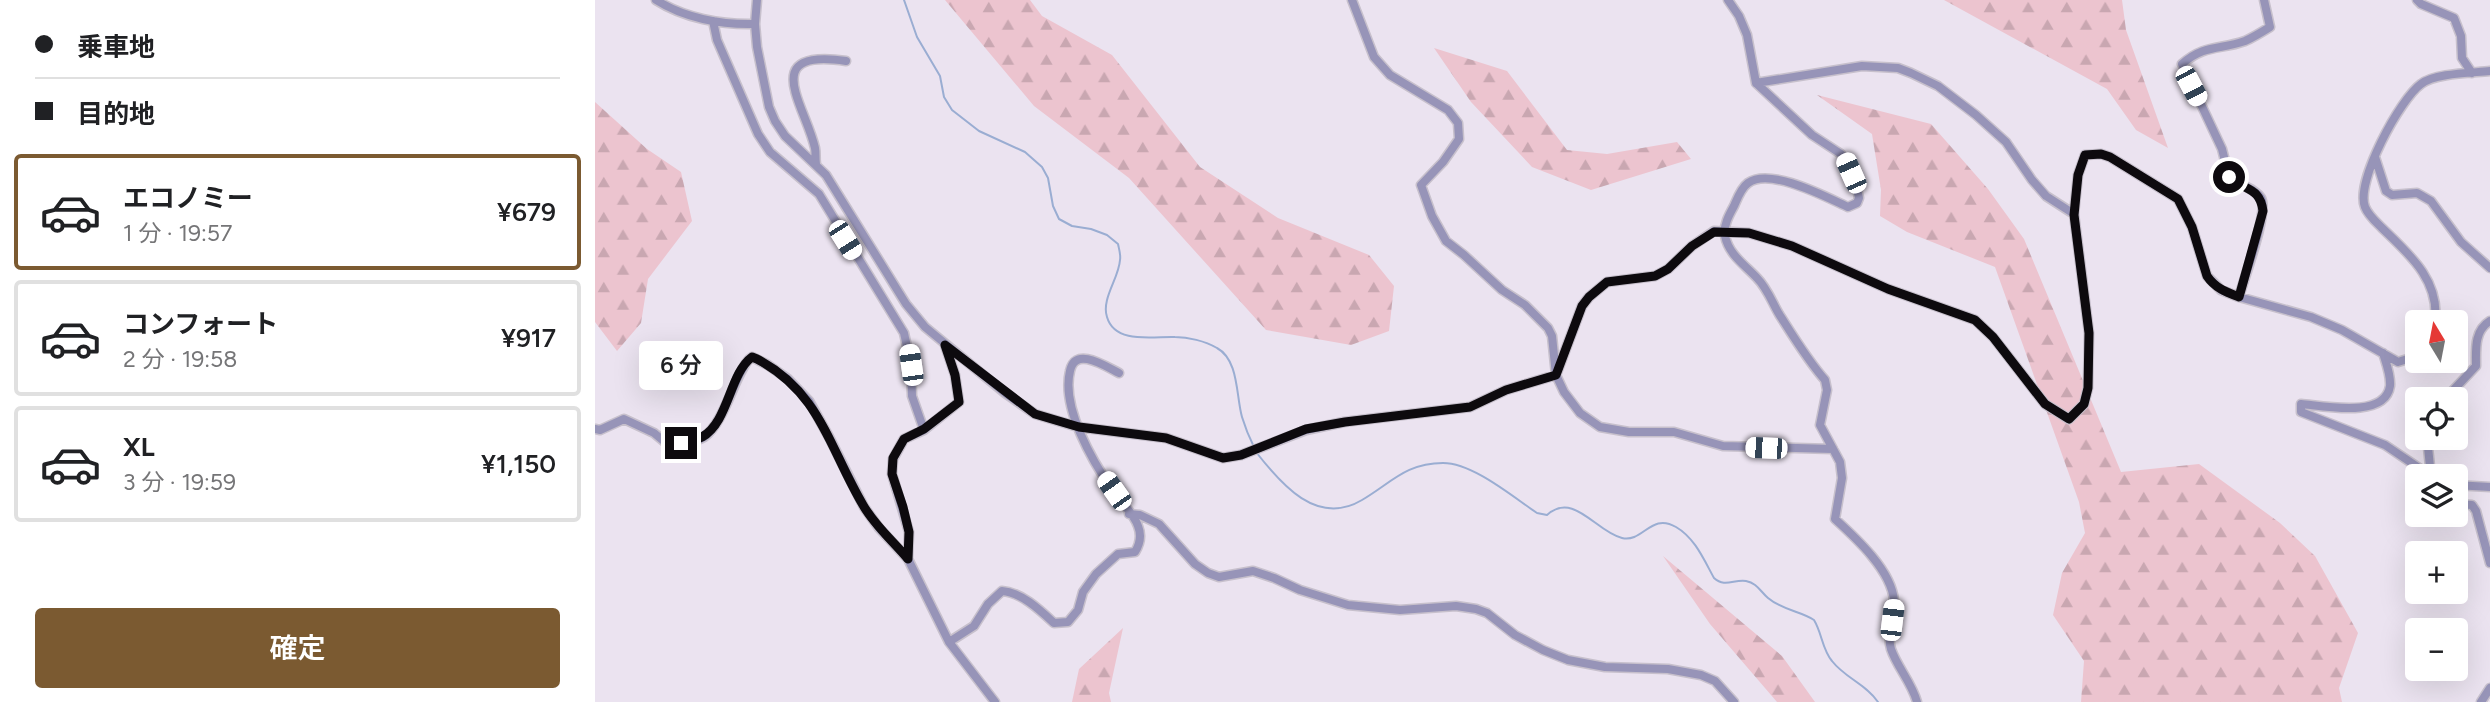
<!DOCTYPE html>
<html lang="ja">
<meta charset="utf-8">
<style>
body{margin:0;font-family:Figtree,"Noto Sans JP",sans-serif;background:#f6f6f6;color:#202124;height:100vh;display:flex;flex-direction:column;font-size:26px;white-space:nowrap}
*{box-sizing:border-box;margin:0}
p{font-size:23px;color:#757577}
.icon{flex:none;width:38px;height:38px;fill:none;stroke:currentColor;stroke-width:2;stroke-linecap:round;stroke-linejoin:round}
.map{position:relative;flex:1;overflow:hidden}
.side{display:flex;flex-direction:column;background:#fff;width:595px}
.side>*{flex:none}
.guide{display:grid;align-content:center;height:154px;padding:0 35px;background:#fff}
.needle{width:46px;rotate:350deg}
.buttons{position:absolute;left:1810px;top:310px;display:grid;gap:14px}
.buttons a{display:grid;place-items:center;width:63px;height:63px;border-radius:7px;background:#fff;box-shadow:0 7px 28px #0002;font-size:35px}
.end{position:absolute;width:32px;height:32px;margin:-16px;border:9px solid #0d0a0e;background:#fff;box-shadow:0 0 0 4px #fff}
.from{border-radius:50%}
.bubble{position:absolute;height:49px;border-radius:7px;background:#fff;box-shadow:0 7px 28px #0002;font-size:23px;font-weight:600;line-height:49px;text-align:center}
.car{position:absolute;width:21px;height:42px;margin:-21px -10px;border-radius:9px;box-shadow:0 0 5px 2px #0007;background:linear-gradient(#fff 24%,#345 0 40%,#fff 0 76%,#345 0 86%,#fff 0)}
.guide b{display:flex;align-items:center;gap:24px;height:66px;font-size:26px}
.guide b+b{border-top:2px solid #e0e0e0}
.guide i{width:18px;height:18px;background:#202124}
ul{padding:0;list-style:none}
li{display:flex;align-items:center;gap:21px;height:116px;margin:0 14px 10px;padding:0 21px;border:4px solid #e0e0e0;border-radius:7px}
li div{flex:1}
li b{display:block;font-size:26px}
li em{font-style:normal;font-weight:600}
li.active{border-color:#7b5a31}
li>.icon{width:63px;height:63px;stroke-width:1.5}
.action{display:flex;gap:14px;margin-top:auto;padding:14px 35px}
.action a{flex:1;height:80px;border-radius:7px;background:#7b5a31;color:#fff;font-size:28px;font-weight:600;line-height:80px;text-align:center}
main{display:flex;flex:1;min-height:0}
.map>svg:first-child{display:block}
</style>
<main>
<section class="side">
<div class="guide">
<b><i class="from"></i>乗車地</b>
<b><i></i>目的地</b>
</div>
<ul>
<li class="active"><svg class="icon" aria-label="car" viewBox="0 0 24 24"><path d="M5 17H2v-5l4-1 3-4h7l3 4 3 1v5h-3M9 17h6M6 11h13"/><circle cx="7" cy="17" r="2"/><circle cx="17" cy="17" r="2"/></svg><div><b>エコノミー</b><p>1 分 · 19:57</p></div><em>¥679</em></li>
<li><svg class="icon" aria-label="car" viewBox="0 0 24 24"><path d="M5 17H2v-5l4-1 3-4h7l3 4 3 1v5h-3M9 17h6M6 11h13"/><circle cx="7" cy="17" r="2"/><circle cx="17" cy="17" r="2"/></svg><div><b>コンフォート</b><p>2 分 · 19:58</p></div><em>¥917</em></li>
<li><svg class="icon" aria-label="car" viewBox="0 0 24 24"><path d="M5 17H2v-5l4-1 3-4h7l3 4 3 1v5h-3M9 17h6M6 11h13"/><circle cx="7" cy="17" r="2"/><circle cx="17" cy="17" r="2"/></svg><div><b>XL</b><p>3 分 · 19:59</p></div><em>¥1,150</em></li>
</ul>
<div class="action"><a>確定</a></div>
</section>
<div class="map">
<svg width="1895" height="702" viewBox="0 0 1895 702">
<defs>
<pattern id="forest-firs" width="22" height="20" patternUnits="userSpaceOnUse" patternTransform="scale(1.75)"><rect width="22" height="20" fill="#ecc4cf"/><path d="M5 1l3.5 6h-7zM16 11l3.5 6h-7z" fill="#c9a7b1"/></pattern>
</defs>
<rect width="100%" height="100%" fill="#ebe3f0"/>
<path fill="url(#forest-firs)" d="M350,0H435L447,16L517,55L605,167L683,218L774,255L799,286L794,331L756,345L671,330L534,178L439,106Z
M1349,0H1527L1531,30L1573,148L1541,130L1512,89Z
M839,48L912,71L972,150L1012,154L1082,142L1096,159L996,190L937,167L876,102Z
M1222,95L1336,124L1393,189L1429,239L1526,472L1604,464L1685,523L1720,556L1763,633L1744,688L1747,702H1486L1489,661L1458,615L1467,573L1490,533L1484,502L1400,267L1312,232L1285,216L1286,190L1277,134Z
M0,102L52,149L86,172L97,221L53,279L46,323L22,351L0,322Z
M1068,556L1187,656L1220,702H1182L1115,624Z
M528,628L514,693L516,702H477L484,669Z"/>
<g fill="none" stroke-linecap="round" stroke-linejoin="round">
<path stroke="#9aadd2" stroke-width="2" d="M309,0L322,37L345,76L349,97L357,110L384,131L430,152L447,167L453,178L458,206L464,219L477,226L496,229L512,235L523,244C524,249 526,255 525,260C524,278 506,299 512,317C520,345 560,336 580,337C593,337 610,341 622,348C644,360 641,396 647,417C650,427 654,437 659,447
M661,452C686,484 722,527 767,500C796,483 811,463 848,463C878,463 918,497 942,513L952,515C979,491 1001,532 1027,538C1048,543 1056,512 1081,527C1100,538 1109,560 1119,578C1130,588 1139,579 1151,581C1162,583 1165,591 1173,598C1187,610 1205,611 1219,620C1227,633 1227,649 1237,661C1250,678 1271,684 1283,702"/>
<defs>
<path id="minor" d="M61,0C89,18 126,25 160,24
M162,0L160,24L162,47L174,107L180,121L190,136L231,175L311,304L330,327L410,393L440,414L483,427L571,438L628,458L646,455L711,430L749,422L875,407L911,390L961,375L987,306L994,297L1012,282L1060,276L1073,269L1097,246L1119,231L1154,233L1197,246L1293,289L1380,320L1398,337L1450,404L1474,419L1489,404L1493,388L1494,333L1479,214L1483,175L1490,155L1506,154L1515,157L1583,199L1597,227L1612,276L1626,290L1644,297L1716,317L1747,330L1803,362L1822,356
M757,0L779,57L795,75L853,110L863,123L864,139L848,162L826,185L837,216L851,241L869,255L907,290L930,305L953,328L957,336L961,375L969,392L985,413L1005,427L1034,432H1079L1128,446L1238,449
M1133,0L1144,16L1152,35L1161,83L1217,135L1246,154L1262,189L1264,198L1262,203L1253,207C1231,197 1175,167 1153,183C1146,188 1142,199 1139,206C1134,215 1128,226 1130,236C1134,255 1150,265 1162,278C1172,288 1177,302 1184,314C1198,336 1213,361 1230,380L1232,390L1225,425L1245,462L1247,478L1240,519C1261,538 1297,571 1299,601C1301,617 1291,633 1296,649C1302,667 1317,683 1322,702
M1822,0L1826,4L1859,18L1866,36L1867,58L1877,73
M118,21L122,40L163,134L175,152L224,194L309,333L316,365L317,396L329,430
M1161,83L1267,66L1303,68L1316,73L1343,86L1381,115L1411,142L1437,180L1451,196L1479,214
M1780,157L1791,191L1797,195L1822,193L1836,201L1866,242L1895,268
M221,164C220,159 221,153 220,148C210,105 163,48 251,61
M1644,297C1649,278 1674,212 1666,198C1660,188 1643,185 1634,177L1627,149L1587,64C1610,44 1625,50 1650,41C1659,37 1667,32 1675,27L1669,0
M1840,322C1845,280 1814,254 1787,228C1781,222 1773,215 1770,207C1760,182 1805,99 1826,84C1840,73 1877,73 1895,71
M1788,353C1791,363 1796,375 1795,386C1790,419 1729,406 1706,404V412L1790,445L1836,476
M1850,399L1881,366C1881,349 1879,331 1895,321
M0,429L5,430L29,419L59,433L71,443C82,443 99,443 109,437C127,424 136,389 147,370C150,365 151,361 157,357L173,365L193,379L214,401L234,437L269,507L284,528L313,559L354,642L400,702
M1832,438L1836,476
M1860,485L1895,487
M1860,504L1877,505L1881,511L1895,563
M534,514L545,515L564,524L600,564L613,573L624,577L658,571L679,578L705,590L753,605L805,610L861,606L881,609L892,613L920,635L948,650L973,660L1010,667L1073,669L1106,675L1120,681L1139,702
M313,559L314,532L297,474L298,459L309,439L329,430L364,402L360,375L350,345
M354,642L379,626L393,604L407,591C426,592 445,610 459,623L473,622L483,610L488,592L501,574L523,554L540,552C545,544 547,536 543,526C539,514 526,502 518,491C498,462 466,408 475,371C480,346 510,366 524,373
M1886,702L1895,688"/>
</defs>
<use href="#minor" stroke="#c7c0cc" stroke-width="11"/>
<use href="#minor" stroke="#9794b8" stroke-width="8"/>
</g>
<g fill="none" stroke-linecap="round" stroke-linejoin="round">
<path stroke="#0d0a0e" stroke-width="9" d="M86,443C92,442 101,440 107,437C134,422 134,374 157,357L162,359C226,393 234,448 268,505C280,526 298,541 313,559L314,532L308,507L297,474L298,458L309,439L329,429L364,402L360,375L350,345L440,414L484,427L571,438L628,458L646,455L711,429L750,422L875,407L911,390L961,375L987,306L994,297L1012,282L1060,276L1073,269L1097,246L1119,232L1154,233L1197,246L1293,289L1380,320L1398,337L1450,404L1474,419L1489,404L1493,388L1494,333L1479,215L1483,175L1490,155L1506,154L1515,157L1583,199L1597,227L1612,276C1620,288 1631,292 1644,297L1668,211C1665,187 1650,191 1634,177"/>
</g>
</svg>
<div class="buttons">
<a><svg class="needle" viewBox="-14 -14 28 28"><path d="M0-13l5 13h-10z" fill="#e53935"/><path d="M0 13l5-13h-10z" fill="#757577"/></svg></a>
<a><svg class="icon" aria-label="locate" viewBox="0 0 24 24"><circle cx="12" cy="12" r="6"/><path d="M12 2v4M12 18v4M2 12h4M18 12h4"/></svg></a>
<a><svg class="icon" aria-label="layers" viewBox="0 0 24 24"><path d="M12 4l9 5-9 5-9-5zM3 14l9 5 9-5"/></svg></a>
<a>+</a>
<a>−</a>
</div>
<i class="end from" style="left:1634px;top:177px"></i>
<i class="end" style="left:86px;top:443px"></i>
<div class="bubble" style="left:44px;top:341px;width:84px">6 分</div>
<i class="car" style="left:1596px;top:86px;rotate:152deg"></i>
<i class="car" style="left:1256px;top:173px;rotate:336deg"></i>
<i class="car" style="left:250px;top:240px;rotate:148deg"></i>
<i class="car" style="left:316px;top:365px;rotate:352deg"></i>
<i class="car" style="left:1171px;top:448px;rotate:272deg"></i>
<i class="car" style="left:519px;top:491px;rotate:325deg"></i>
<i class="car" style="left:1297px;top:620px;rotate:7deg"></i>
</div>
</main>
